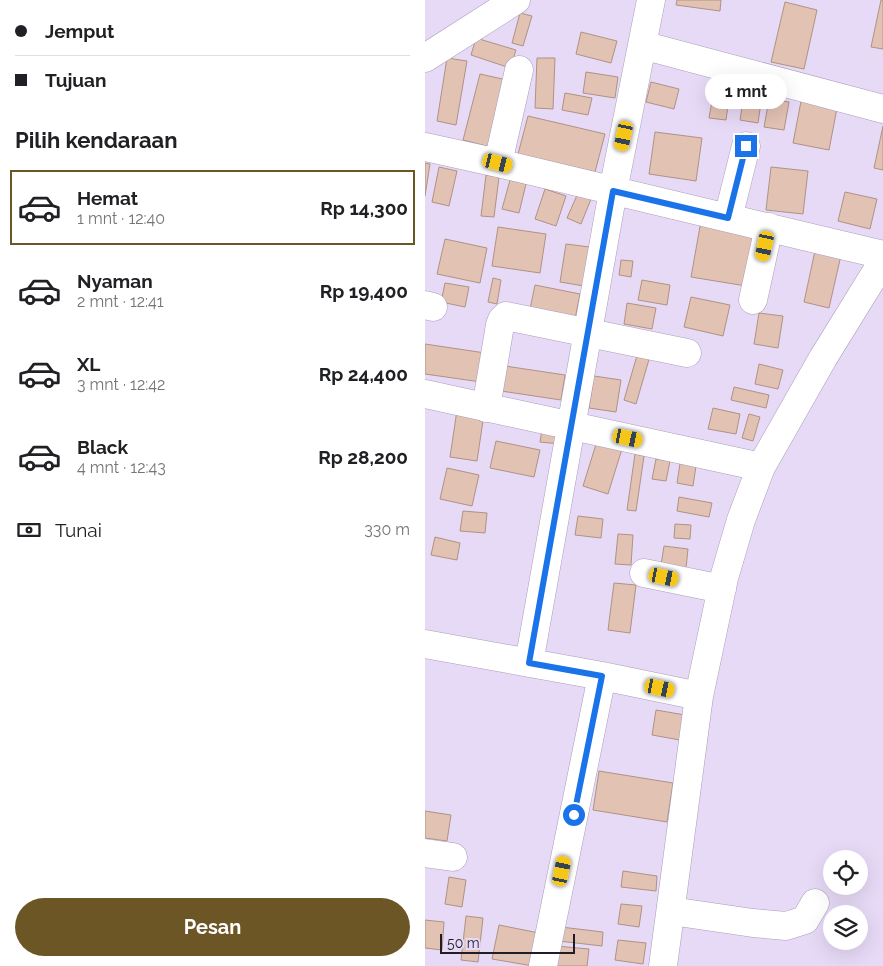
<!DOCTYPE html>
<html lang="id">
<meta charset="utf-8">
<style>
body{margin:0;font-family:Raleway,sans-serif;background:#f2f2f2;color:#202124;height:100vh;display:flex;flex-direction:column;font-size:19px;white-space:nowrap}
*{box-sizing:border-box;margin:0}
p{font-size:16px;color:#757577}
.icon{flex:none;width:28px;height:28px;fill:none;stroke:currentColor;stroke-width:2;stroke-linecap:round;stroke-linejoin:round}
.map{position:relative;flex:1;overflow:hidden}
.details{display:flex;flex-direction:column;background:#fff;width:425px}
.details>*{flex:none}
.top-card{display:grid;align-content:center;height:110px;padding:0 15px;background:#fff}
.buttons{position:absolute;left:398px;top:850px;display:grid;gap:10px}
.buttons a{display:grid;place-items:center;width:45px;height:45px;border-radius:50%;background:#fff;box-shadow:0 5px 20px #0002;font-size:25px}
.scale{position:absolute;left:15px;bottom:12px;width:135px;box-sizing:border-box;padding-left:5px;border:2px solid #211d27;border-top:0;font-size:14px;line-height:18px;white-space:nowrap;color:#211d27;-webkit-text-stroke:4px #e7daf7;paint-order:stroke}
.end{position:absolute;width:22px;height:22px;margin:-11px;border:6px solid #1a73e8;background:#fff;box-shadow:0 0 0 2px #fff}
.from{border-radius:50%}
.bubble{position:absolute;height:35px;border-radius:18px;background:#fff;box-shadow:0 5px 20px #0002;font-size:16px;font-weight:700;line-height:35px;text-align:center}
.car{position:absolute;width:15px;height:30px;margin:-15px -8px;border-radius:6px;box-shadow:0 0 4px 1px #0007;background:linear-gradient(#f5c518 24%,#345 0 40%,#f5c518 0 76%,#345 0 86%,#f5c518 0)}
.top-card b{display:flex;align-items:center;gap:18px;height:48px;font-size:19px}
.top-card b+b{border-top:1px solid #e0e0e0}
.top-card i{width:12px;height:12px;background:#202124}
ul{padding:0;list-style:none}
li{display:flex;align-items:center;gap:15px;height:75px;margin:0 10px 8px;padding:0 5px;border:2px solid transparent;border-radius:0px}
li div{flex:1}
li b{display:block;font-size:19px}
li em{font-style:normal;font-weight:700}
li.active{border-color:#6d5626}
li>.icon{width:45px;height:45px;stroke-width:1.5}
h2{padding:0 15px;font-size:22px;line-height:60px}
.pay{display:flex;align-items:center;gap:12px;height:55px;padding:0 15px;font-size:19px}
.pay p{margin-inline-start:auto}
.primary-button{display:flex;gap:10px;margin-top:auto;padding:10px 15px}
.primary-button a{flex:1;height:58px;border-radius:30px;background:#6d5626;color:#fff;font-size:20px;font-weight:700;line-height:58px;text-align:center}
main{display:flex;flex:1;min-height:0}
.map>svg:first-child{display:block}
</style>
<main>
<section class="details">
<div class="top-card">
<b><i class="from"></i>Jemput</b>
<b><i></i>Tujuan</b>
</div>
<h2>Pilih kendaraan</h2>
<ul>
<li class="active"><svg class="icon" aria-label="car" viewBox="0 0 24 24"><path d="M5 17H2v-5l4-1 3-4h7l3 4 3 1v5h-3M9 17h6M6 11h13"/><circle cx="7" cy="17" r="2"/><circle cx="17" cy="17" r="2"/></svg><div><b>Hemat</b><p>1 mnt · 12:40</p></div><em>Rp 14,300</em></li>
<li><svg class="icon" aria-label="car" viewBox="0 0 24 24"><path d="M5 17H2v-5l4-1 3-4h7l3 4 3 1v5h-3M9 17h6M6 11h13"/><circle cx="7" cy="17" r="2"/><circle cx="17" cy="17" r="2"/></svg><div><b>Nyaman</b><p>2 mnt · 12:41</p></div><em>Rp 19,400</em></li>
<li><svg class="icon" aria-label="car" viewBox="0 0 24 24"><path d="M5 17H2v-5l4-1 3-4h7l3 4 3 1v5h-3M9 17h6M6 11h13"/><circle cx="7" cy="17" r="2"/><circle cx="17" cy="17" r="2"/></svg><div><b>XL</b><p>3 mnt · 12:42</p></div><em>Rp 24,400</em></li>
<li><svg class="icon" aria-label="car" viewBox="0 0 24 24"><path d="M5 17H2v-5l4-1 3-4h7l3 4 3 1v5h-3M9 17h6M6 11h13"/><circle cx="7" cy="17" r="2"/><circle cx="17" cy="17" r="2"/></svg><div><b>Black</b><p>4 mnt · 12:43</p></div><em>Rp 28,200</em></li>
</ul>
<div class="pay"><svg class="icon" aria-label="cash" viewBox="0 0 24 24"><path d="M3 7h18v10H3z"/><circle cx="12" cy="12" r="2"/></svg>Tunai<p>330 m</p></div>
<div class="primary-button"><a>Pesan</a></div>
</section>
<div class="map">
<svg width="458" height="966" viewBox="0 0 458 966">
<rect width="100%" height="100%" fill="#e7daf7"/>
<path fill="#e1c2b3" stroke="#b09284" d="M252,0H296L295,11L251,5Z
M456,0H458V49L446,47Z
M360,2L392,10L379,69L346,62Z
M95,13L107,16L98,46L87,43Z
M156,32L192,41L186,63L151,54Z
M51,38L91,50L85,68L46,55Z
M22,58L42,61L31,125L12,121Z
M112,58H130L128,109L110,108Z
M161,72L193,77L190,98L158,93Z
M55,74L82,80L65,147L38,140Z
M226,82L254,89L249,109L221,102Z
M320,87L338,89L333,123L315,120Z
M289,89L305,92L301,120L284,118Z
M140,93L167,98L163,115L137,110Z
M377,96L413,103L404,150L368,143Z
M344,99L364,102L359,130L339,127Z
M103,116L180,134L170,172L93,154Z
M458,126V170L449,168Z
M230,132L277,138L271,181L224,174Z
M0,163L5,164L0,196Z
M14,167L32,171L24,206L7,202Z
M346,167L383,171L378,214L341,210Z
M61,175L74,177L69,217L56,216Z
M85,180L101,184L94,213L77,209Z
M120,189L141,196L131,226L110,219Z
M420,192L452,199L445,229L413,221Z
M153,193L166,199L156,224L142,218Z
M276,221L331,231L321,286L266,277Z
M73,227L121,234L115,273L67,266Z
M20,239L62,248L55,283L12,274Z
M141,244L165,247L159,286L135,282Z
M391,246L417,251L404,308L379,302Z
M196,260L208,261L206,277L194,275Z
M68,278L76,280L72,304L63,302Z
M217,280L245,285L242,305L213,300Z
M20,283L44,287L40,307L16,302Z
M110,285L155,294L150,319L105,309Z
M266,297L305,305L298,336L259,327Z
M202,303L231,308L227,329L199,324Z
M334,313L358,316L353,348L329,344Z
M0,344L67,354L63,383L0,374Z
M213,352L225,356L211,404L199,400Z
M334,364L358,370L353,389L330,384Z
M80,366L140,375L136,400L76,391Z
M169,376L196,380L191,412L164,408Z
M309,387L344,395L341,408L306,400Z
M288,408L315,414L311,434L283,429Z
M32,410L59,414L52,461L25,457Z
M324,414L335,417L328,441L317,438Z
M117,429L137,432L135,444L115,442Z
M71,441L115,450L109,477L65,468Z
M172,441L197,449L183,494L158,486Z
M210,454L219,456L211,511L202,510Z
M256,457L272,459L268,486L252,483Z
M231,459L245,461L241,481L227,479Z
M22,468L54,475L47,506L15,499Z
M254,497L287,503L284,517L252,511Z
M38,511L62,513L60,533L35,531Z
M153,516L178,519L176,538L150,535Z
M250,524L266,525L265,539L249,538Z
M193,534L208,535L206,565L190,564Z
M10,537L35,543L32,560L6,555Z
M239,546L263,549L261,568L236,565Z
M189,583L211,585L205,633L183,630Z
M231,710L260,715L255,740L227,735Z
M174,771L248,783L242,822L168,810Z
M0,811L26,815L22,841L0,838Z
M198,871L232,876L231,891L196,887Z
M24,877L41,880L37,907L20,904Z
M196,904L217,906L214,927L193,924Z
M41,916L58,918L53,962L36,960Z
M0,920L19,922L17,950L0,948Z
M74,925L114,933L108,966L67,959Z
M136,927L178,932L177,946L134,941Z
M193,940L221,943L218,964L190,960Z
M131,946L164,949L162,966H129Z"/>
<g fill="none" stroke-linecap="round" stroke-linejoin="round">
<defs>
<path id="minor" d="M217,45L458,109
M0,58L91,0
M0,147L73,163L458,255
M73,163L94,70
M303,218L321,146
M328,300L344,227
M0,305L8,307
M0,394L336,467
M61,408L75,325L77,320L81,316L262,353
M219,573L297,589
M0,644L177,676L274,696
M104,663L188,191L226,0
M0,853L28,857
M246,911L328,923L361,926L380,920L390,903
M118,966L177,676
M238,966L274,696L299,578L316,520L336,467L398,358L458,261"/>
</defs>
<use href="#minor" stroke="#a99db9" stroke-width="29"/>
<use href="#minor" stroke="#fff" stroke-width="28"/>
</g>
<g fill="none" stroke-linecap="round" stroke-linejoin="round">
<path stroke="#1a73e8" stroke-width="6" d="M149,815L177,676L104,663L188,191L303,218L321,146"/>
</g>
</svg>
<div class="buttons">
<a><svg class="icon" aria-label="locate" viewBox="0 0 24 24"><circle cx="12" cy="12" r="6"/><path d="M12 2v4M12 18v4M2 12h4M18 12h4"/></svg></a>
<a><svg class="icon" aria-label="layers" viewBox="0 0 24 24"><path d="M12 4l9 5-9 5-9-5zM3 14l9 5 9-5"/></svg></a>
</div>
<div class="scale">50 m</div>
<i class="end from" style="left:149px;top:815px"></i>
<i class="end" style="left:321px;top:146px"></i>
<div class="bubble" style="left:280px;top:74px;width:82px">1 mnt</div>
<i class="car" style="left:199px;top:136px;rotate:192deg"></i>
<i class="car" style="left:73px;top:163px;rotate:104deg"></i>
<i class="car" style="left:340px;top:246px;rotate:192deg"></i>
<i class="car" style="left:203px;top:438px;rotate:102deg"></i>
<i class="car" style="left:239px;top:577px;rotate:102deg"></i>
<i class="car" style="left:235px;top:688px;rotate:102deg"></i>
<i class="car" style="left:137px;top:871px;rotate:12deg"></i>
</div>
</main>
